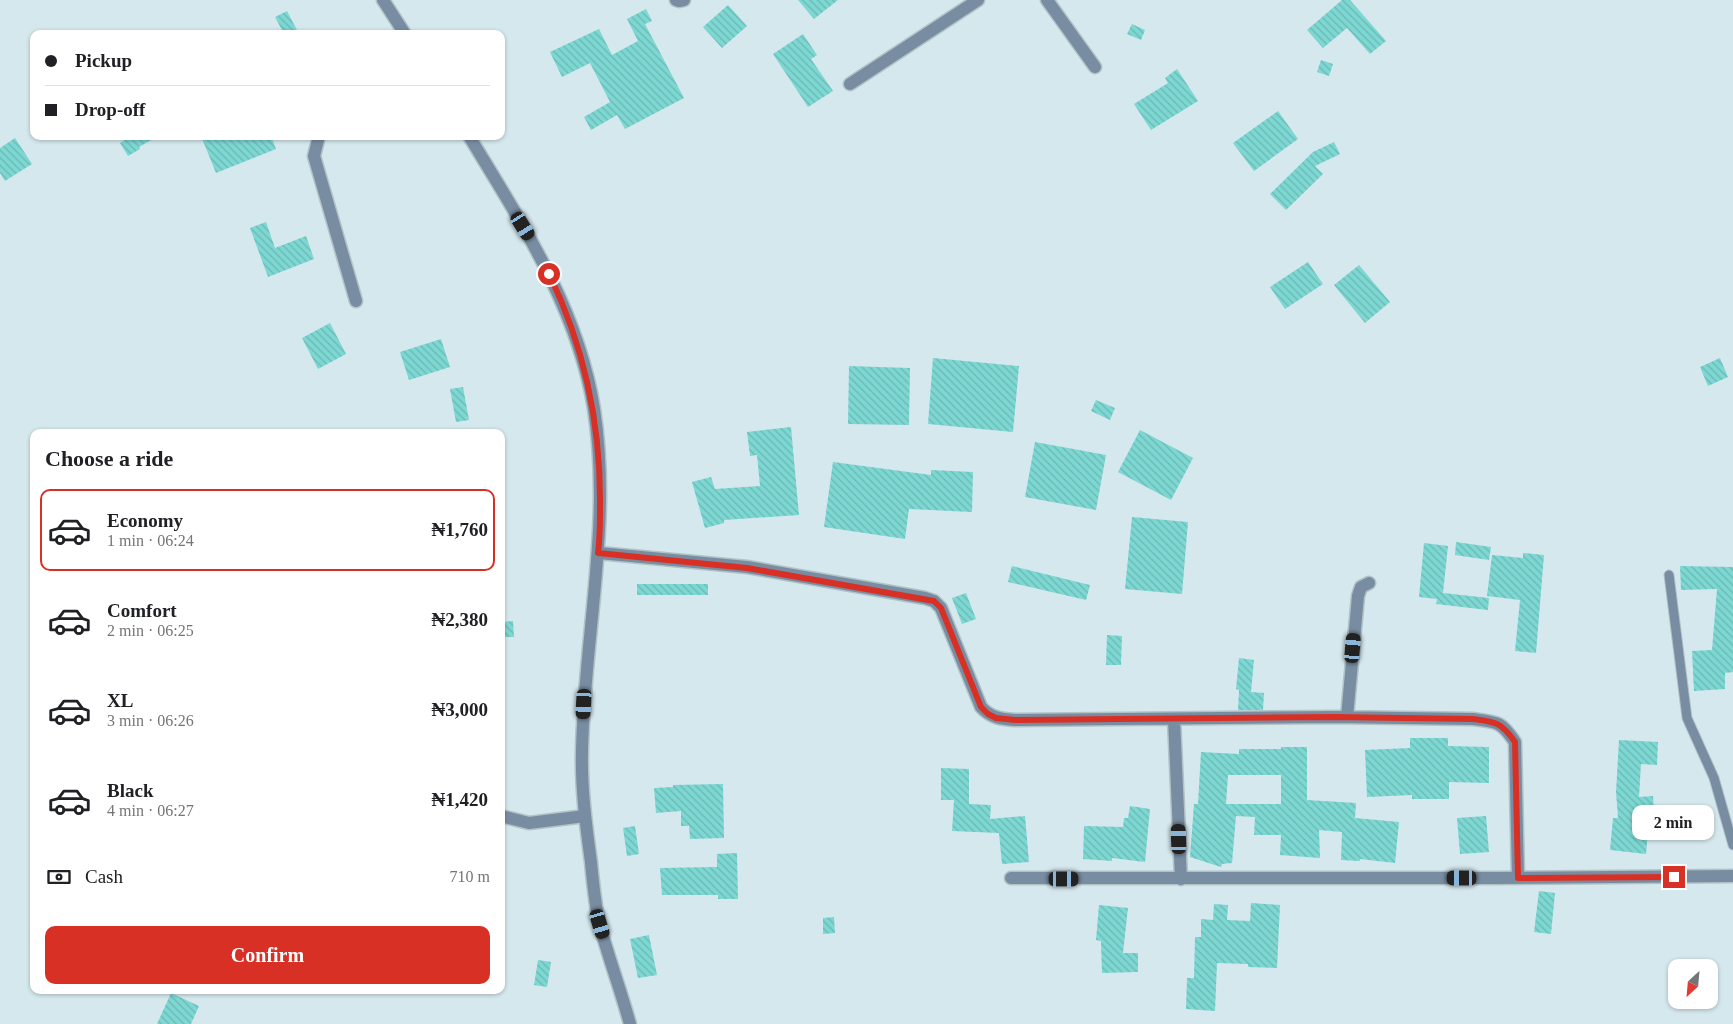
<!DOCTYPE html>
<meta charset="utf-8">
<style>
body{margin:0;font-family:Georgia,serif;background:#f6f6f6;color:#202124;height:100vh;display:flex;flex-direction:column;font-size:19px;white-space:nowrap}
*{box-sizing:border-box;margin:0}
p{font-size:16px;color:#757577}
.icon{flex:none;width:28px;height:28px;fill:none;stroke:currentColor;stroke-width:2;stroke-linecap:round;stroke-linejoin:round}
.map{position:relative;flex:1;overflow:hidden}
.drawer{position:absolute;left:30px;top:429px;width:475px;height:565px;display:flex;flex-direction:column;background:#fff;border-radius:10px;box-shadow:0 1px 4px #0004}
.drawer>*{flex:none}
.top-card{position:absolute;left:30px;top:30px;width:475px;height:110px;border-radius:10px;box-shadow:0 1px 4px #0004;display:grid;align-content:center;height:110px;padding:0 15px;background:#fff}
.needle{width:32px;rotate:206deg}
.tools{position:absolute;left:1668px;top:959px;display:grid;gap:10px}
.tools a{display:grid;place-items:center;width:50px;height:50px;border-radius:10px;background:#fff;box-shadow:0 1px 4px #0004;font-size:25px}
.end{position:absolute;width:22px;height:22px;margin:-11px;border:6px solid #d93025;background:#fff;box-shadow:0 0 0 2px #fff}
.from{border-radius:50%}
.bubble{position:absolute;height:35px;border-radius:10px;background:#fff;box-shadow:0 1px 4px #0004;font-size:16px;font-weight:600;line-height:35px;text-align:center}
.car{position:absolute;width:15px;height:30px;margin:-15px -8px;border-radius:6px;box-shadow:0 0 4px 1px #0007;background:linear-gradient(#222 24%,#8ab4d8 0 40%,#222 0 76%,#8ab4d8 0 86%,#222 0)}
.top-card b{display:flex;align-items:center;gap:18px;height:48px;font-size:19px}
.top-card b+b{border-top:1px solid #e0e0e0}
.top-card i{width:12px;height:12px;background:#202124}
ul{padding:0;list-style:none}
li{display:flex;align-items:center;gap:15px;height:82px;margin:0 10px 8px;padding:0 5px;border:2px solid transparent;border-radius:10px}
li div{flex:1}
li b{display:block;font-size:19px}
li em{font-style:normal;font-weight:600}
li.current{border-color:#d93025}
li>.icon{width:45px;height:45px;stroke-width:1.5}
h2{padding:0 15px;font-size:22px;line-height:60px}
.pay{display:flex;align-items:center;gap:12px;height:55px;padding:0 15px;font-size:19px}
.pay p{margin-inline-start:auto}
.action{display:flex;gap:10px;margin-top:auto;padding:10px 15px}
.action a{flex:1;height:58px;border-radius:10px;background:#d93025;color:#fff;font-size:20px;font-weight:600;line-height:58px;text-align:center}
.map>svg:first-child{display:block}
</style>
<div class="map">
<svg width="1733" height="1024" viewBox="0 0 1733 1024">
<defs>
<pattern id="building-back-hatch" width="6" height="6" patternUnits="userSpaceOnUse" patternTransform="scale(1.25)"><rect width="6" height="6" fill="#7dd7d2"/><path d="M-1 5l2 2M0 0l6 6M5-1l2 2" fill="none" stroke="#6bb8b4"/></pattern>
</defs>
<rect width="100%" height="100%" fill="#d5e8ee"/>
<path fill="url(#building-back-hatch)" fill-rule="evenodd" d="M798,0H838L814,19Z
M1342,0H1350L1386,41L1370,54L1347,28L1323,48L1307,30Z
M728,5L747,26L722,48L703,27Z
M646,9L652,21L645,24L684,98L625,129L617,115L591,130L584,117L610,102L590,63L562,77L550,52L599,29L612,55L638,41L627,19Z
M287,11L299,34H284L275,17Z
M1132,24L1145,30L1141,40L1127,34Z
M803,34L817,55L811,59L833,91L808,107L773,54Z
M1321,60L1333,64L1329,76L1317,72Z
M1177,69L1198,101L1151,130L1134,104L1168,83L1165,78Z
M1278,111L1298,139L1254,171L1233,143Z
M131,136H158L139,147L140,149L128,156L120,143Z
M201,136H271L276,149L216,173Z
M15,138L32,164L5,181L0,173V148Z
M1334,142L1340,154L1315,166L1323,174L1286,210L1270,194L1313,152Z
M266,222L275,248L306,236L314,259L268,277L250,228Z
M1308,262L1323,284L1285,309L1270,287Z
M1359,265L1390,302L1365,323L1334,285Z
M330,323L346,354L318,369L302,338Z
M441,339L450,367L409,380L400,352Z
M933,358L1019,366L1013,432L928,424Z
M1720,358L1728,377L1708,386L1700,367Z
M849,366L910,368L909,425L848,424Z
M463,387L469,420L456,422L450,389Z
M1096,400L1115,408L1110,420L1091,411Z
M791,427L799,515L724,520V523L705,528L692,482L711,477L715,489L760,486L757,455L750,456L747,432Z
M1140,430L1193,458L1171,500L1118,472Z
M1035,442L1106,455L1096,510L1025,497Z
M833,462L931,475V470L973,472L972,512L909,509L905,539L824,527Z
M1132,517L1188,522L1182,594L1125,589Z
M1456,542L1491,547L1489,560L1455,555Z
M1424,543L1448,546L1443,593L1489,598L1488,610L1436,604L1437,599L1419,597Z
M1523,553L1544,555L1536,653L1515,651L1520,600L1487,596L1492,555L1523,558Z
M1012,566L1090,585L1086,600L1008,582Z
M1680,566L1733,567V672L1725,673V689L1694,691L1692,651L1712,650L1717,589L1681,590Z
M637,584H708V595H637Z
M966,593L976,619L962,624L952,598Z
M513,621L514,637H503L502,622Z
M1107,635L1122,636L1121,665H1106Z
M1239,658L1254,660L1251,692L1264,693L1263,710H1238L1239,690L1236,689Z
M1410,738H1448V746L1489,747V783L1449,782V799H1412V795L1367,797L1365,750L1410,748Z
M1619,740L1658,742L1657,765L1641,764L1639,797L1653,796L1654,810H1650L1646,854L1610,850L1613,818H1618L1616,792Z
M1281,747H1307V800L1356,803L1355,818L1399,822L1395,863L1360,859V861L1341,860L1342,832L1319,830L1320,858L1280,855L1281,835H1254L1255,817L1236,816L1232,863L1222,864L1221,867L1190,857L1194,804H1198L1201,752L1239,754V749H1281ZM1228,775H1281V804H1226Z
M941,768L969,769V804L991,805L990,819L1025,816L1029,862L1002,864L999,833L952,831L954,800H941Z
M723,784L724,838L690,839L689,826H681V811L656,813L654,788L673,787V785Z
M1130,806L1150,809L1145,862L1112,858V861L1083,859L1084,826L1123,827L1124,818H1128Z
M1486,816L1489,852L1460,854L1457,818Z
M635,826L639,854L627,856L623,828Z
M737,853L738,899H718V895H662L660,868L717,867V854Z
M1539,891L1555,893L1551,934L1534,932Z
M1251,903L1280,905L1277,968L1248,967V964L1217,963L1215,1011L1186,1009L1187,978H1194L1195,937H1201V919L1213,920L1214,904L1228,905L1227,920L1250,921Z
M1099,905L1128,908L1123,953H1138V972L1102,973L1101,941L1096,940Z
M834,917L835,933L823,934V918Z
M649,935L657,975L638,978L630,939Z
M538,960L551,962L547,987L534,985Z
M171,993L199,1006L191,1024H157Z"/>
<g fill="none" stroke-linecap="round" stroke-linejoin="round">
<defs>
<path id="lane" d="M1669,575L1687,718L1714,778L1733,845"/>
<path id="street" d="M383,0L405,34
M676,0L679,1L684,0
M1047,0L1095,67
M850,84L978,0
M319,136L314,156L356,301
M469,136C521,222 578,308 594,409C612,523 584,637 582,751C581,788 586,826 591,862C593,883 595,906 600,926C609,959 621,991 630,1024
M599,553L747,567L925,598L934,601L941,608L981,707C991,718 1001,719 1015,720L1335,717L1473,719C1497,722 1501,721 1515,742L1518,878
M1347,717L1358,596L1361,587L1369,583
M1174,719L1181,879
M501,816L529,823L585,816
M1011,878H1499L1733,876"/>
</defs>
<use href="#lane" stroke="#b2c3c8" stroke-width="11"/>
<use href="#street" stroke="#b2c3c8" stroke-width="15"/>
<use href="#lane" stroke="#798da2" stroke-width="9"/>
<use href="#street" stroke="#798da2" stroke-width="12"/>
</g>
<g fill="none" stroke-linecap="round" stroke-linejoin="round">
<path stroke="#d93025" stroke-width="6" d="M549,274C585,348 601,425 600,507C600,523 600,538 598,553L747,568L934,601L941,608L981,707L988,714L996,718L1015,720L1335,717L1473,719C1496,722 1501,722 1515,742L1518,878L1674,877"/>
</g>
</svg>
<div class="tools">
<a><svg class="needle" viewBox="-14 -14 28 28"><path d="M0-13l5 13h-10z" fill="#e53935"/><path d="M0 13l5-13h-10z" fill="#757577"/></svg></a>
</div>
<i class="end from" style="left:549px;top:274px"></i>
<i class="end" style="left:1674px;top:877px"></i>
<div class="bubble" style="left:1632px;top:805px;width:82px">2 min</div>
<i class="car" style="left:523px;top:226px;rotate:148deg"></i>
<i class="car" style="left:1353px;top:648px;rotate:5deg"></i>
<i class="car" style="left:584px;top:704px;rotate:183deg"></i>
<i class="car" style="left:1179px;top:839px;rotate:358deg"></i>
<i class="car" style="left:1462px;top:878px;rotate:270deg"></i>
<i class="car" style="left:1064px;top:879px;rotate:90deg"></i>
<i class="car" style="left:600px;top:924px;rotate:163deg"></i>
<div class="top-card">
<b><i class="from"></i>Pickup</b>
<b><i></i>Drop-off</b>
</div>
<section class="drawer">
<h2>Choose a ride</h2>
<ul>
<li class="current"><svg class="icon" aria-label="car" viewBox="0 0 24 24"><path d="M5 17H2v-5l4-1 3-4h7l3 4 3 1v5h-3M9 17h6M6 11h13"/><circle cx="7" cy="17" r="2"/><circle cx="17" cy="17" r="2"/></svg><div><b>Economy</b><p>1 min · 06:24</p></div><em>₦1,760</em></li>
<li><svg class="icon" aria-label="car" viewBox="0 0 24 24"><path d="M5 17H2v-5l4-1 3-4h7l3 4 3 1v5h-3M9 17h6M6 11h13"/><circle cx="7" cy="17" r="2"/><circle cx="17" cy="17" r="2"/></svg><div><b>Comfort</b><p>2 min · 06:25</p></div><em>₦2,380</em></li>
<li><svg class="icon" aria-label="car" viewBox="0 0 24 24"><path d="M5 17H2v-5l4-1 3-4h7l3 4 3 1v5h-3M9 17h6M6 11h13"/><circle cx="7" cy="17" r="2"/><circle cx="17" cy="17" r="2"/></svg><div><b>XL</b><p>3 min · 06:26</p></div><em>₦3,000</em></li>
<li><svg class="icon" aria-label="car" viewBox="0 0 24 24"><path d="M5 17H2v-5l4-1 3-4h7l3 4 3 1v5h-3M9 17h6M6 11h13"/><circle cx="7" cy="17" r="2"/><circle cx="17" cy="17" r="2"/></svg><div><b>Black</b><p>4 min · 06:27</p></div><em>₦1,420</em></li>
</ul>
<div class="pay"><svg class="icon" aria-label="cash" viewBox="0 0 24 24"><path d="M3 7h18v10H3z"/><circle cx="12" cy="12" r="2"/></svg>Cash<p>710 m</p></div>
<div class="action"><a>Confirm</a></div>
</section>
</div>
